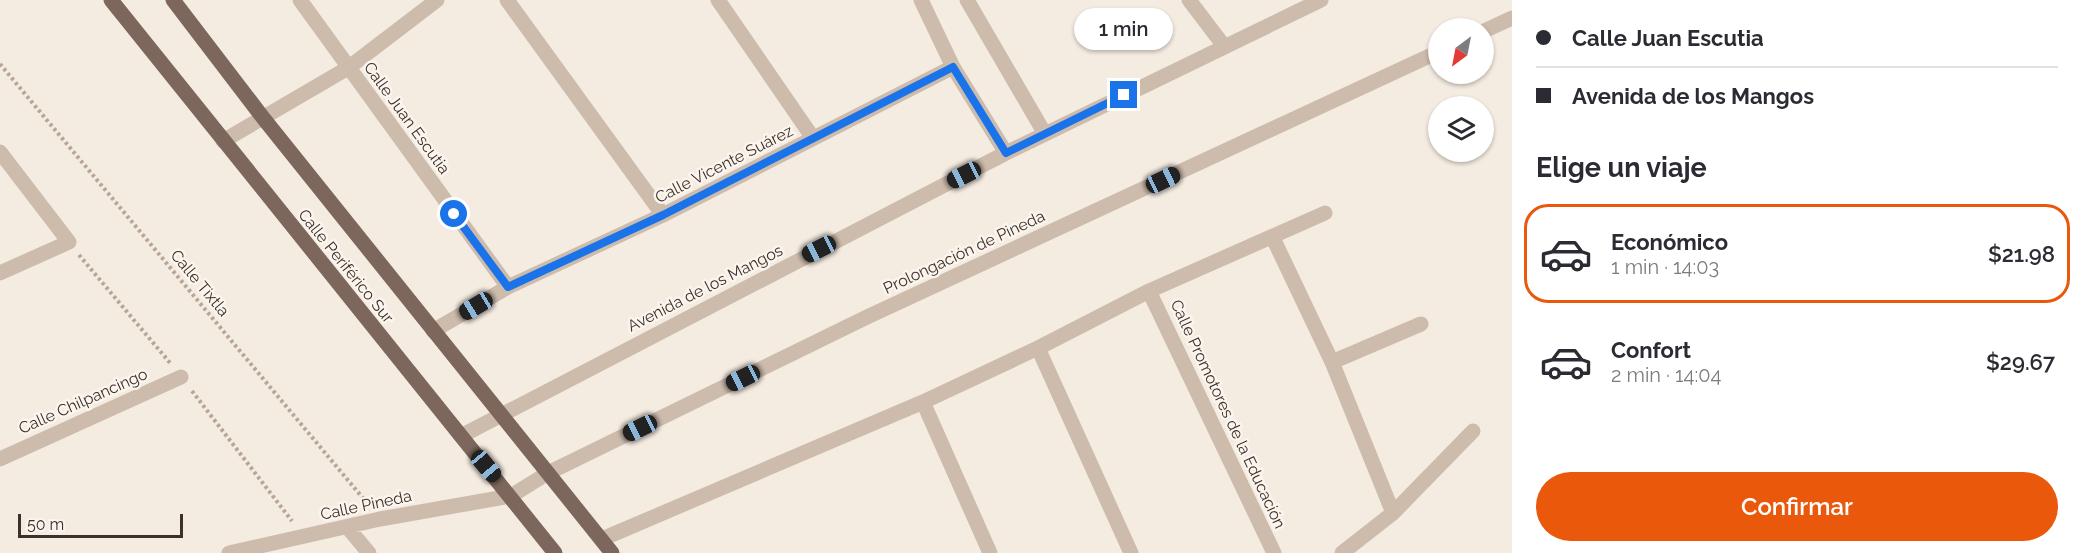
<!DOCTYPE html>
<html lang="es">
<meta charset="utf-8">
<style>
body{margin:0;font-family:Raleway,sans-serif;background:#f7f7f7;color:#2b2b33;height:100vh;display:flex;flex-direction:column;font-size:22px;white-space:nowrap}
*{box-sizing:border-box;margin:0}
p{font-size:20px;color:#7c7c81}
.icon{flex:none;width:33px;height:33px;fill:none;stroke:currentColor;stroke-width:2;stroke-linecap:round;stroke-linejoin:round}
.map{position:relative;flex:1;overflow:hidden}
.details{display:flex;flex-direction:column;background:#fff;width:570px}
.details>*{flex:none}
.hud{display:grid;align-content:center;height:132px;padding:0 24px;background:#fff}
.needle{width:39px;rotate:212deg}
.fabs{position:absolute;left:1428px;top:18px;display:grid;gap:12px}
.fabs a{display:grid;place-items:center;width:66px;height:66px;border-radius:50%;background:#fff;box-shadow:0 2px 4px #0004;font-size:30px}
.scale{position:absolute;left:18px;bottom:15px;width:165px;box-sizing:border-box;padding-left:6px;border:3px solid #3b302b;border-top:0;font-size:16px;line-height:21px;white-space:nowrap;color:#3b302b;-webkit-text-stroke:4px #fbf5ee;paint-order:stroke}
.end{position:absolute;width:27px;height:27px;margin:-14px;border:8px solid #1a73e8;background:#fff;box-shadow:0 0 0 3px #fff}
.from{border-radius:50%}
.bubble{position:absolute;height:42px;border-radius:21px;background:#fff;box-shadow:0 2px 4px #0004;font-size:20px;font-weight:600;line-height:42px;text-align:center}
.car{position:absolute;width:18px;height:36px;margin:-18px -9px;border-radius:8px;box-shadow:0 0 4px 2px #0007;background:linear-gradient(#222 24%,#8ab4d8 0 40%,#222 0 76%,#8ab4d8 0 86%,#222 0)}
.hud b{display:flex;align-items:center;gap:21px;height:57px;font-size:22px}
.hud b+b{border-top:2px solid #e1e1e2}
.hud i{width:15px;height:15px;background:#2b2b33}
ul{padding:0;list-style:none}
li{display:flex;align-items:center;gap:18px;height:99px;margin:0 12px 9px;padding:0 12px;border:3px solid transparent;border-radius:24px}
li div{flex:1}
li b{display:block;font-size:22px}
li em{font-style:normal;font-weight:600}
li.selected{border-color:#ea580c}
li>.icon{width:54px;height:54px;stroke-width:1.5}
h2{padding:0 24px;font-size:27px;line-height:72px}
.action{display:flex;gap:12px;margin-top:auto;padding:12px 24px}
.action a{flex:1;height:69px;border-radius:36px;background:#ea580c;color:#fff;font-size:24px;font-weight:600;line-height:69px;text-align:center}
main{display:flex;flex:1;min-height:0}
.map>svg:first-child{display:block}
</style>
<main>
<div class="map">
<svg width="1512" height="553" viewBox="0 0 1512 553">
<rect width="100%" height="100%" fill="#f4ebe1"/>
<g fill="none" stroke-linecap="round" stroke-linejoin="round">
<path stroke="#b9a596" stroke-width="4" stroke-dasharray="3 3" stroke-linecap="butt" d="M0,64L367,503
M79,255L171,364
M192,391L292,521"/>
<path stroke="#cdbbac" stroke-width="15" d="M300,0L508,287
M507,0L663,215
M718,0L813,138
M921,0L953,67L1006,153
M967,0L1045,134
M1189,0L1224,46
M1484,31L1512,18
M223,141L348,68L437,0
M0,152L69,242L0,273
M1273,238L1332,362L1393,513
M1149,291L1274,553
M433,331L508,287L663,215L953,67
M1038,348L1131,553
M1332,362L1421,324
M923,402L990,553
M461,436L1006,153L1321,0
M0,459L181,377
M348,528L369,553
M602,539L923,402L1038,348L1149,291L1325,213
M229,553L380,519L511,496L548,473L867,317L1438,52
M1342,553L1393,513L1473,431"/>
<path stroke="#7d675c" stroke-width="15" d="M111,0L555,553
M173,0L264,119L612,553"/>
</g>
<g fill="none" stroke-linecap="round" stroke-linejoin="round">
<path stroke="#1a73e8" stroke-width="8" d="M454,214L508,287L663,215L953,67L1006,153L1124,95"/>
</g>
<g text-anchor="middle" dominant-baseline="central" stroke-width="5" stroke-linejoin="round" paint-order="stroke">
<g font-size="16" fill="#3b302b" stroke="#fbf5ee">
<text transform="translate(407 118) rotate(54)">Calle Juan Escutia</text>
<text transform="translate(724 164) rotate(-27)">Calle Vicente Suárez</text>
<text transform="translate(964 252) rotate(-25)">Prolongación de Pineda</text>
<text transform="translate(346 266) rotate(51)">Calle Periférico Sur</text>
<text transform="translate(200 283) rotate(50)">Calle Tixtla</text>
<text transform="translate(705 288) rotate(-27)">Avenida de los Mangos</text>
<text transform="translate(83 401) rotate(-24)">Calle Chilpancingo</text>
<text transform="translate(1228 414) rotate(65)">Calle Promotores de la Educación</text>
<text transform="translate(366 505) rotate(-12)">Calle Pineda</text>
</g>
</g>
</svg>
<div class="fabs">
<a><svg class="needle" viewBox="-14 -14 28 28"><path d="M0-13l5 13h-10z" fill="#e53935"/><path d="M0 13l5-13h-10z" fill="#7c7c81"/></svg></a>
<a><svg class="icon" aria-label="layers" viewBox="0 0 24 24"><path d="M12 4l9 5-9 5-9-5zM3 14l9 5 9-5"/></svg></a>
</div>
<div class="scale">50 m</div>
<i class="end from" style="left:454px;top:214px"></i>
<i class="end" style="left:1124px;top:95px"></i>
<div class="bubble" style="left:1074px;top:8px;width:99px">1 min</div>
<i class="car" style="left:964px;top:175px;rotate:243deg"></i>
<i class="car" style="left:1163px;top:180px;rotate:65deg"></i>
<i class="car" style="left:819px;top:249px;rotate:243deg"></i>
<i class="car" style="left:476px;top:306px;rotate:239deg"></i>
<i class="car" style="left:743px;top:378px;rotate:244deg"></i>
<i class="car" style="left:640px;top:428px;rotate:244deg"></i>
<i class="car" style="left:486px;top:466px;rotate:140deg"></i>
</div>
<section class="details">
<div class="hud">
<b><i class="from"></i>Calle Juan Escutia</b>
<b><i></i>Avenida de los Mangos</b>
</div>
<h2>Elige un viaje</h2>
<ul>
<li class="selected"><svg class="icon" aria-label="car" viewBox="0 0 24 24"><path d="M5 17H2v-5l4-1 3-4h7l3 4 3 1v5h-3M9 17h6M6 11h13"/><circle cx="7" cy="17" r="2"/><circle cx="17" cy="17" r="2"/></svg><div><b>Económico</b><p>1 min · 14:03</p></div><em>$21.98</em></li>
<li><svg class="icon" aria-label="car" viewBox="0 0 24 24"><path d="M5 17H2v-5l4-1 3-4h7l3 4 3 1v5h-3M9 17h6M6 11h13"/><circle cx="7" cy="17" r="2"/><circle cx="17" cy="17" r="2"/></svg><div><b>Confort</b><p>2 min · 14:04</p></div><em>$29.67</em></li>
</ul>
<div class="action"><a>Confirmar</a></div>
</section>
</main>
